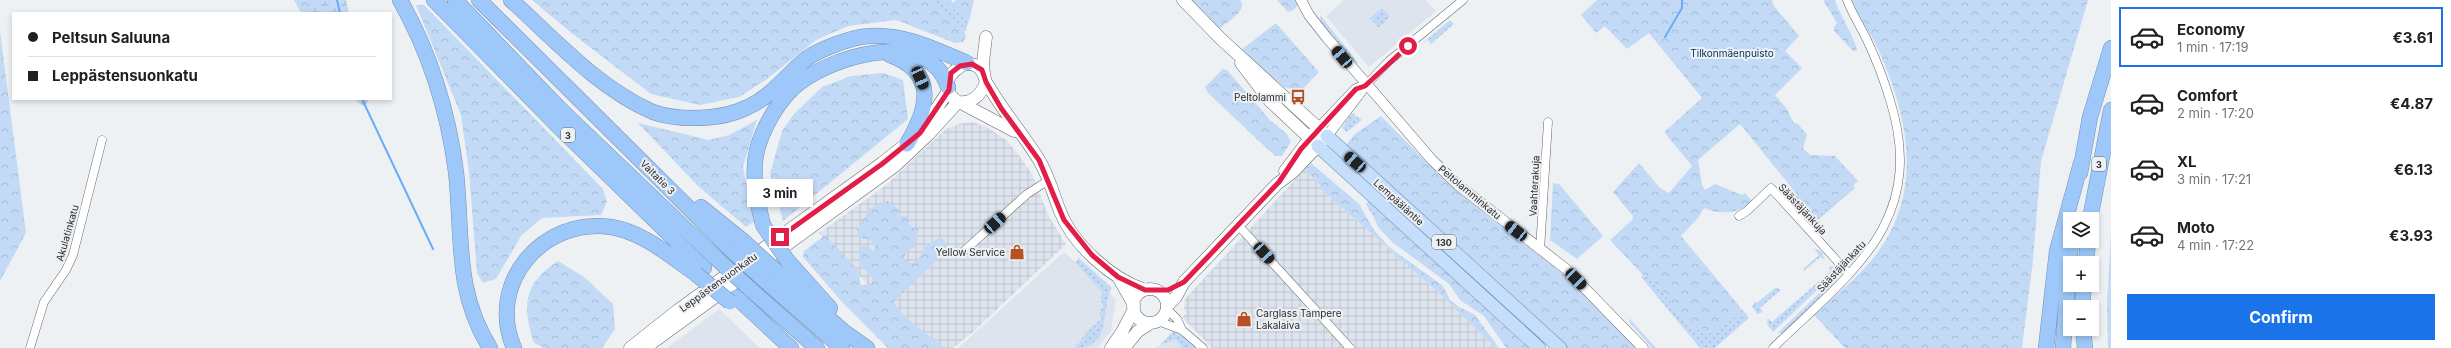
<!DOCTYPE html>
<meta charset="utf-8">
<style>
body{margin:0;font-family:Inter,sans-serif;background:#f2f2f2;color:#202124;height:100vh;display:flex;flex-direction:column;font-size:15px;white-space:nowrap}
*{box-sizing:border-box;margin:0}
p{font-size:13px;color:#757577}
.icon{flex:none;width:22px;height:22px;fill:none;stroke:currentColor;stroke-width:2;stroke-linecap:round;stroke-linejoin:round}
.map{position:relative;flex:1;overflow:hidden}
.drawer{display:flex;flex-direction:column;background:#fff;width:340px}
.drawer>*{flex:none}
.hud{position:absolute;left:12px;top:12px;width:380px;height:88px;border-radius:0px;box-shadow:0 2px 6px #0003;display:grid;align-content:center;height:88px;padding:0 16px;background:#fff}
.fabs{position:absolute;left:2063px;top:212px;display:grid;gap:8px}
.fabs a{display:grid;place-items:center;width:36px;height:36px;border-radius:0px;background:#fff;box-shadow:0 2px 6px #0003;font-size:20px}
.end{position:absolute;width:18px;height:18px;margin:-9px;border:5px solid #e11d48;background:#fff;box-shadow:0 0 0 2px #fff}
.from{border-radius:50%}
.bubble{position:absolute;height:28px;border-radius:0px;background:#fff;box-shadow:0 2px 6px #0003;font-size:13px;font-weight:700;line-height:28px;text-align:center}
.car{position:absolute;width:12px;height:24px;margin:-12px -6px;border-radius:5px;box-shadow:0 0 3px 1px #0007;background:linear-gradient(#222 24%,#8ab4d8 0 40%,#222 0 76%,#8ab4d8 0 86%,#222 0)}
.hud b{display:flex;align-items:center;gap:14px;height:38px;font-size:15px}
.hud b+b{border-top:1px solid #e0e0e0}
.hud i{width:10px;height:10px;background:#202124}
ul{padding:7px 0 0;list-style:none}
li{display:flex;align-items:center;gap:12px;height:60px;margin:0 8px 6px;padding:0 8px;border:2px solid transparent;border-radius:0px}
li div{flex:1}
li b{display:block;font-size:15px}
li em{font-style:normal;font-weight:700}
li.current{border-color:#1a73e8}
li>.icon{width:36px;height:36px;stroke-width:1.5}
.button{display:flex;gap:8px;margin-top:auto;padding:8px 16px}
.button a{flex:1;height:46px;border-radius:0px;background:#1a73e8;color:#fff;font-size:16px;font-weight:700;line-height:46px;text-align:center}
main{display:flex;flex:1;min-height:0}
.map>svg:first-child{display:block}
</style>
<main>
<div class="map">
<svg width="2111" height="348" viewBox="0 0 2111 348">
<defs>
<pattern id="industrial-grid" width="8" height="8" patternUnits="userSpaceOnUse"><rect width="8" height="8" fill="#dde4ee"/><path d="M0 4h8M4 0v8" fill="none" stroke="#bec4cc"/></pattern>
<pattern id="grass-dots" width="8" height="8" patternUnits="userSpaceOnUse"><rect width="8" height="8" fill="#c2daf5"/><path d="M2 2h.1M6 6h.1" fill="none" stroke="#a7bbd2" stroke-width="1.8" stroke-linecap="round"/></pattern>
<pattern id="forest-crowns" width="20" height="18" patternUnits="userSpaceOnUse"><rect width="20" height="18" fill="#c2daf5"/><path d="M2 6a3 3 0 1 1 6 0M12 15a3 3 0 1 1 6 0" fill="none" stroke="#a7bbd2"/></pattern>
<pattern id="wetland-marsh" width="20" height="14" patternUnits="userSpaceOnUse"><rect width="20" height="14" fill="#c2daf5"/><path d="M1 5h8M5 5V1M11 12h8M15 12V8" fill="none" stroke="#a7bbd2"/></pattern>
</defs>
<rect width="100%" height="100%" fill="#eef1f4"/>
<path fill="#dde4ee" d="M1344,0H1426L1436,11L1369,67L1326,16Z
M1064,252L1116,299L1111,331L1098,348H958Z
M719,309L760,348H667Z
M1178,338L1187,348H1155Z"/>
<path fill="url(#industrial-grid)" d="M973,122L990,129L1006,140L1021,158L1033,176L1048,215L1066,244L973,332L953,348H940L897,316L819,233L885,186L946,129L959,124Z
M1304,170L1316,180L1323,191L1440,294L1496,348H1212L1182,317L1186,313L1184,308L1185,299Z"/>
<path fill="url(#grass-dots)" d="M933,0H942L969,21L965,32Z
M1382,8L1390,16L1379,28L1370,18Z
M1320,15L1358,63L1356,64L1321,22Z
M1450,20L1454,24L1431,44L1428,40L1423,43Z
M1352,113L1362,120L1347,132L1342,128Z
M1853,185L1855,188L1818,220L1826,230L1820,236L1787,198L1789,192L1792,189L1816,217Z
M1369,200L1383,209L1374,218L1366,204Z
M1814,249L1821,251L1825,260L1820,257L1804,271L1803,269L1819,255Z
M1079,258L1112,288C1100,307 1114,348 1075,348L1088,331L1102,318L1099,314L1103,306L1100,297L1103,293L1075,262Z
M1834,266L1839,269L1773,332L1767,324L1768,318L1772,322L1831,271L1828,267Z
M1842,271L1831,287L1789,327L1783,333L1777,334Z
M1643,275L1653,280L1692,329L1706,330L1713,334L1736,316L1746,314L1749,318L1715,348H1700L1641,277Z
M1776,287L1781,290L1760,308L1763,312L1757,314L1752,307L1755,301L1757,303Z
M1629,318L1656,348H1652L1630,323Z
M1173,331L1184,337L1196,348H1182L1176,339L1159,346Z"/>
<path fill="url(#forest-crowns)" d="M294,0H309V13H301Z
M532,0H933L962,26L966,37L963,42L955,43L896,20L848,26L816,40L767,79L739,97L700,105L651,94L574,35Z
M942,0H951L953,3L956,0H974L969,21Z
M1191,0H1240C1249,10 1226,23 1219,29Z
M1277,0H1297V6L1294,10L1288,12Z
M1597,0H1772L1774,6L1799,36L1785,51L1802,68L1775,95L1787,109L1793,122L1799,125L1807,135L1803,148L1810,155L1835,156L1858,181L1816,218L1740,124L1698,160L1702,185L1705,190L1715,184L1742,195L1745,193L1752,201C1740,214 1720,215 1704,208L1698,218L1681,236L1746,314L1736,316L1713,334L1706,330L1692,329L1653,280L1643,275L1610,240L1632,220L1633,216L1613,192L1639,163L1660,188L1669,193L1692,166L1664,132L1702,98L1649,33L1627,49L1605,26L1596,33L1581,15Z
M1823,0H1835C1838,11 1858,44 1857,51H1853L1834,31V27L1837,23Z
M1852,0H2088L2041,161L2033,260L2022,348H1845L1814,315C1833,297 1859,277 1875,256C1924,192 1909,119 1879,51C1871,33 1858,18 1852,0Z
M416,5H424L603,189L607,202L601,215L542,218L521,236L496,279L483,283L477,273L469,172L461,115Z
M1276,23L1319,72L1300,92L1284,87L1241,50Z
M0,31L26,233L0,281Z
M1223,69L1227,70L1270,120L1287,134L1291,142L1282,156H1275L1208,93L1205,87Z
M883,73L903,80L908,119L783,221L770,174L782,131L794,114L822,87L851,76Z
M1381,116L1447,183L1563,274L1611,320L1637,348H1566L1345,146L1355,134Z
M757,120L743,167L754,222L746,227L698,186L638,123L709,140L729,135Z
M1311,163L1359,204L1374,230L1389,247L1443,286L1450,300L1459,307L1475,315L1499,348H1496L1440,294L1323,191L1316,180L1304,170Z
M1553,183L1559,184L1603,236L1577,259L1550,240Z
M888,201L900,210L897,217L908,215L909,224L914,228L919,227L915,245L906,253L904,259L909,263H916L925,247L940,237L950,247L893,302L904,316L944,348H888L843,303L803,257L804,251L825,235L858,270L861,285L871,284L873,278L858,261L861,246L867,245L873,251L876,247L869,239H863L858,235L857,229L870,208Z
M1379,209L1529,348H1506L1484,316L1460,300L1449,284L1392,242L1378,227L1374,218Z
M2111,232V348H2108L2107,305Z
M558,261L584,277L613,304L615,329L602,348H544L534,343C522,306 523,284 558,261Z"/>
<path fill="url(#wetland-marsh)" d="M309,0H346L349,13H309Z
M354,99H368V102L363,106Z"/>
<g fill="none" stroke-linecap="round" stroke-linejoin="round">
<path stroke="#69acf7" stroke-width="2" d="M337,0L340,13
M1665,37L1682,8V0
M362,99L433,249"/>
<defs>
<path id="minor" d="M1366,85L1389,61L1463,0
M1739,216L1747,211L1771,188L1849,274
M1238,225L1350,348
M1540,250L1548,122
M963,252L1027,194L1049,180
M1167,309L1177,319L1182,330
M1158,321L1182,330L1203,348
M30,348L44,302L66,270L73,255L102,140
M1773,348C1851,272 1928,222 1890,100C1884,80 1876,59 1867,40C1861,27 1852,14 1847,0"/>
<path id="tertiary" d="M1301,0L1309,15L1327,38L1432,160L1458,185L1566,269L1643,348
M1318,129L1356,89L1365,86
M1327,136L1366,85"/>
<path id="secondary" d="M967,63C979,65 983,70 986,82C981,95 972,104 958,102C938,88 949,71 967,63Z
M1241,63L1270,101L1318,146
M984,74L983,62L986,37
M986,82C1002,110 1023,134 1039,160C1049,176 1053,194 1060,211C1073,245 1112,279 1145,290
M961,103L1014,131
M1285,171L1314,133
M1118,277L1134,305
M1133 306a17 17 0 1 1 34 0a17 17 0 1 1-34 0Z
M1168,305L1176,297L1184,282L1277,184L1293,172L1327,136L1221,39L1183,0
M630,348L678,310L882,163L920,133L949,90
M645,348L895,166L929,134L958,102
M1111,348L1122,332L1134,309
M1124,348L1138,331L1151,323"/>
<path id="primary" d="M1327,136L1560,348
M1318,146L1539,348"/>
<path id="motorway" d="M400,0C430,53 448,111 456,172C463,235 454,291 490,348
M434,0L560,128L704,268
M455,0L561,110L717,259
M479,0L730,249
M511,0C554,39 598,88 653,112C666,117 681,118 695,118C713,118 732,115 748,107C771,97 787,74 806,59C820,49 852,37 869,36C905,34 934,49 967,63
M890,55C938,73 928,109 907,144
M2080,173L2090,117L2111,48
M701,207L742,240
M2090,219L2111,110
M763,225C757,200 751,175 757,150C763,128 776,105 792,89C826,57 928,25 948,87
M787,260L830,308
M2086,263L2088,241
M774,269L843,331L867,348
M762,278L842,348
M749,288L817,348
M736,297L791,348
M2082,307L2084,285
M2083,329L2085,348
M514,348C486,283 543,217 611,227C643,232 670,256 696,274
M2046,348L2057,251L2081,163
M2063,348L2071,241"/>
</defs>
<use href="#minor" stroke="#636568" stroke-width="9"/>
<use href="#tertiary" stroke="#636568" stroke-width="11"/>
<use href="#secondary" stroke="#636568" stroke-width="13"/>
<use href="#primary" stroke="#7591b2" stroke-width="14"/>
<use href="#motorway" stroke="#7591b2" stroke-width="16"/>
<use href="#minor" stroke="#fff" stroke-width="8"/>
<use href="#tertiary" stroke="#fff" stroke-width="10"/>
<use href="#secondary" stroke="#fff" stroke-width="12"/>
<use href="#primary" stroke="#c4defb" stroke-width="13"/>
<use href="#motorway" stroke="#9dc8f9" stroke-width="15"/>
<defs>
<path id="motorway-bridge" d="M763,225L787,260
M742,240L774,269
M730,249L762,278
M717,259L749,288
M696,274L730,302"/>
</defs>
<use href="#motorway-bridge" stroke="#7591b2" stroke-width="16" stroke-linecap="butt"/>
<use href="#motorway-bridge" stroke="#9dc8f9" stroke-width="15"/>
</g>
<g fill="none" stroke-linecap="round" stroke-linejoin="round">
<path stroke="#e11d48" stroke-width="5" d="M780,237L882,164L920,133L949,90L951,73L960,66L972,64L982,70L986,82L1001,108L1039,160L1064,220L1092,255L1118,277L1145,290H1168L1184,282L1279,182L1301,149L1356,89L1365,86L1408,46"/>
</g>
<defs>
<symbol id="bus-bare" viewBox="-9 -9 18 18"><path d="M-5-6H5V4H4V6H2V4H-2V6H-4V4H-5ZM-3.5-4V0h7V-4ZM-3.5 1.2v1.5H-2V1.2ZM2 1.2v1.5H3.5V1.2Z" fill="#b75123" stroke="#eef1f4" stroke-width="2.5" paint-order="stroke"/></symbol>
<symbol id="shop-bare" viewBox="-9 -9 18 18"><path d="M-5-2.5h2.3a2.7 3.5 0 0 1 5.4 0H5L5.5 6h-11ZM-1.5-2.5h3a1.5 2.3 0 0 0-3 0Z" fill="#b75123" stroke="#eef1f4" stroke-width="2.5" paint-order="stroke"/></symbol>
</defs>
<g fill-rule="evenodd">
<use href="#bus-bare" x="1287" y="86" width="22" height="22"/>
<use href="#shop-bare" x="1006" y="241" width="22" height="22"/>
<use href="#shop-bare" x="1233" y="308" width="22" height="22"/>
</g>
<g text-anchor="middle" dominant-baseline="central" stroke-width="4" stroke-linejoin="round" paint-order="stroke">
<g fill="#eef1f4" stroke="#666769" stroke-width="1">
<rect x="561" y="128" width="14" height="14" rx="3"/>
<rect x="2092" y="157" width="14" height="14" rx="3"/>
<rect x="1432" y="235" width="24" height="14" rx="3"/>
</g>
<g font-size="9" font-weight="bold" fill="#2b2c2d">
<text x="568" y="135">3</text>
<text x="2099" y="164">3</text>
<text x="1444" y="242">130</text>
</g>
<g font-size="10" fill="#002f5e" stroke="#eef1f4">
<text x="1732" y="53">Tilkonmäenpuisto</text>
</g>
<g font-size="10" fill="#2b2c2d" stroke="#eef1f4" text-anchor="end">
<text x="1286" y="97">Peltolammi</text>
<text x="1005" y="252">Yellow Service</text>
<text x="1256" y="313" text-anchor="start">Carglass Tampere<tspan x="1256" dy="12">Lakalaiva</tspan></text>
</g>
<g font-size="10" fill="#2b2c2d" stroke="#eef1f4">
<text transform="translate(658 177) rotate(45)">Valtatie 3</text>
<text transform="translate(1534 186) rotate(-87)">Vaahterakuja</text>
<text transform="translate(1470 192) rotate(40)">Peltolamminkatu</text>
<text transform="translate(1399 202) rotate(42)">Lempääläntie</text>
<text transform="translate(1803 209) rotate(47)">Säästäjänkuja</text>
<text transform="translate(67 233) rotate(-74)">Akulatinkatu</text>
<text transform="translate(1841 266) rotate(-47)">Säästäjänkatu</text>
<text transform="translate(718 282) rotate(-36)">Leppästensuonkatu</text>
</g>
</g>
</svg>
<div class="fabs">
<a><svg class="icon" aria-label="layers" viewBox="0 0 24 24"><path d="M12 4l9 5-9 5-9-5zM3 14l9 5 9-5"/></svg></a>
<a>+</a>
<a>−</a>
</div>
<i class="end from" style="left:1408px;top:46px"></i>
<i class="end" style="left:780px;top:237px"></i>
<div class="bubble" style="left:747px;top:179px;width:66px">3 min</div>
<i class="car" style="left:1342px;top:57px;rotate:320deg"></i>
<i class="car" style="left:920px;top:78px;rotate:156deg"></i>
<i class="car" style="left:1355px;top:162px;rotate:311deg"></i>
<i class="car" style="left:995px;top:223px;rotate:48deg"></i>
<i class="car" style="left:1516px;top:231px;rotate:308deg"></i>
<i class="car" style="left:1264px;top:253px;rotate:138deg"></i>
<i class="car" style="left:1576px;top:279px;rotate:136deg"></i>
<div class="hud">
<b><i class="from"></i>Peltsun Saluuna</b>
<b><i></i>Leppästensuonkatu</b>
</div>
</div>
<section class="drawer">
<ul>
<li class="current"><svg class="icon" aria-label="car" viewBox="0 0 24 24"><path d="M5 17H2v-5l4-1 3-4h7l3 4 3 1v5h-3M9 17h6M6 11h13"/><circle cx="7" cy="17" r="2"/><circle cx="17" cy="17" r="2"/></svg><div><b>Economy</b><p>1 min · 17:19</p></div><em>€3.61</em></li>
<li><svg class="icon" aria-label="car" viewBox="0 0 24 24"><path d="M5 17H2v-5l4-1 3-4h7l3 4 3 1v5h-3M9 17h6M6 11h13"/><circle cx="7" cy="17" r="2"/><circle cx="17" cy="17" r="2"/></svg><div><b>Comfort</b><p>2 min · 17:20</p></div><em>€4.87</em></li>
<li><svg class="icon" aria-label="car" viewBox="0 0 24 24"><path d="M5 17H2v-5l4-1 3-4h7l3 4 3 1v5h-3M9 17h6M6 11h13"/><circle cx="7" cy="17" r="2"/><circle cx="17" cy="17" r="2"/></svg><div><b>XL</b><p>3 min · 17:21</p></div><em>€6.13</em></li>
<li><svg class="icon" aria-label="car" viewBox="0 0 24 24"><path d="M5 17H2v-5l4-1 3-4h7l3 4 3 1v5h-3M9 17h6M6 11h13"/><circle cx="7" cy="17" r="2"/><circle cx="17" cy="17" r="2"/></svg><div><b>Moto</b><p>4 min · 17:22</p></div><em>€3.93</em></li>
</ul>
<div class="button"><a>Confirm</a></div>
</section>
</main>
